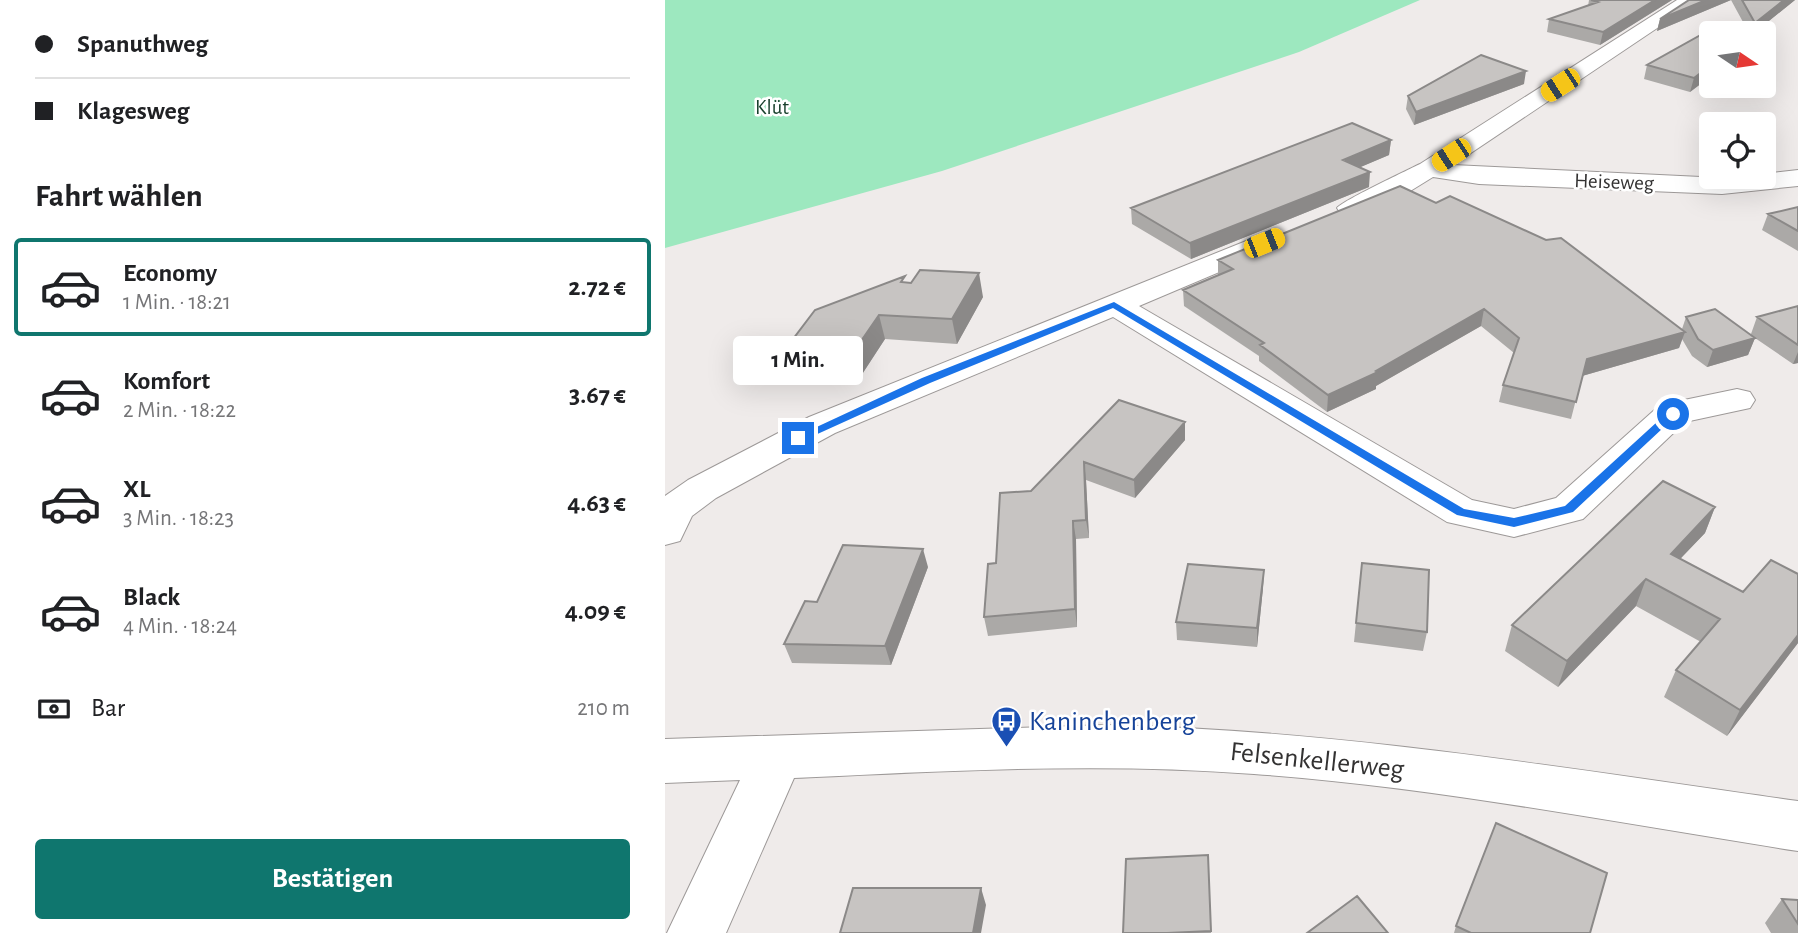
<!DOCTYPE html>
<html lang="de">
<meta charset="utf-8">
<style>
body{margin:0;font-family:"Alegreya Sans",sans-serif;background:#f6f6f6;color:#202124;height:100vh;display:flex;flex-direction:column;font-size:26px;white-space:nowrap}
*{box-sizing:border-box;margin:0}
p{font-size:23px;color:#757577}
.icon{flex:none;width:38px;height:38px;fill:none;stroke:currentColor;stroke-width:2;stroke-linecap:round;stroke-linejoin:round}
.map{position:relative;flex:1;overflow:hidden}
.panel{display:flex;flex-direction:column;background:#fff;width:665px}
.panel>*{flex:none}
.hud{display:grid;align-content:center;height:154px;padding:0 35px;background:#fff}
.needle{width:46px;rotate:103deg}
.fabs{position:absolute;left:1034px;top:21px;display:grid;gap:14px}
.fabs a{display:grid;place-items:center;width:77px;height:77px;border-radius:7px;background:#fff;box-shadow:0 7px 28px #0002;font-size:35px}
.end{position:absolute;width:32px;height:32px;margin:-16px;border:9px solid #1a73e8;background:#fff;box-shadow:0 0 0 4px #fff}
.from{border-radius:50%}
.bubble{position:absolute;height:49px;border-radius:7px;background:#fff;box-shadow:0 7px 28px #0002;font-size:23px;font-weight:700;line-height:49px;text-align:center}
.car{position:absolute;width:21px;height:42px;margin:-21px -10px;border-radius:9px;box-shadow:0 0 5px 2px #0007;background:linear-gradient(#f5c518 24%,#345 0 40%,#f5c518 0 76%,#345 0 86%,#f5c518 0)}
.hud b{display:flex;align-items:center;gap:24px;height:66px;font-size:26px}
.hud b+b{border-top:2px solid #e0e0e0}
.hud i{width:18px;height:18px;background:#202124}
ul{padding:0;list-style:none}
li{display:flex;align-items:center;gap:21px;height:98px;margin:0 14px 10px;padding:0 21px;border:4px solid transparent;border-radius:7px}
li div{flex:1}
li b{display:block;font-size:26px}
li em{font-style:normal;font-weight:700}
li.current{border-color:#0f766e}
li>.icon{width:63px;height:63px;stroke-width:1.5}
h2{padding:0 35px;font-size:32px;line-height:84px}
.pay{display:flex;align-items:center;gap:18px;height:77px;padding:0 35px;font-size:26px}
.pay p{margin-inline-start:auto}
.button{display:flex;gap:14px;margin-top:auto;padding:14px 35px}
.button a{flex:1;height:80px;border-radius:7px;background:#0f766e;color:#fff;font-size:28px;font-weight:700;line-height:80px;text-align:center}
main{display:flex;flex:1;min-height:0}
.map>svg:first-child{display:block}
</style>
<main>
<section class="panel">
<div class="hud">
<b><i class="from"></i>Spanuthweg</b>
<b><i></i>Klagesweg</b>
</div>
<h2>Fahrt wählen</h2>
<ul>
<li class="current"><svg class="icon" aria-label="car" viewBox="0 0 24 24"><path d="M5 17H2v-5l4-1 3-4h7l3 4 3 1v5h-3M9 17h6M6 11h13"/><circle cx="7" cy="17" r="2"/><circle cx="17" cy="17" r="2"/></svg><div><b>Economy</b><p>1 Min. · 18:21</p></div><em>2.72 €</em></li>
<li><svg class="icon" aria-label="car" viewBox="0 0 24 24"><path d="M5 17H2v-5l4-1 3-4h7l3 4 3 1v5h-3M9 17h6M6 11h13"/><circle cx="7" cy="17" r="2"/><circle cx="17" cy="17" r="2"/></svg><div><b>Komfort</b><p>2 Min. · 18:22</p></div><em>3.67 €</em></li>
<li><svg class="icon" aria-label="car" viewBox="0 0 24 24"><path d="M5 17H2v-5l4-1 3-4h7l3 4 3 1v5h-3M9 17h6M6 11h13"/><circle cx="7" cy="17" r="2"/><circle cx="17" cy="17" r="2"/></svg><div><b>XL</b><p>3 Min. · 18:23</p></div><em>4.63 €</em></li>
<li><svg class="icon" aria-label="car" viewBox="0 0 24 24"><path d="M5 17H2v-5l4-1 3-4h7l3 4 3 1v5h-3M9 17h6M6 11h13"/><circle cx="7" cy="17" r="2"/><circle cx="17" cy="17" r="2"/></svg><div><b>Black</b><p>4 Min. · 18:24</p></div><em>4.09 €</em></li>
</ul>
<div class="pay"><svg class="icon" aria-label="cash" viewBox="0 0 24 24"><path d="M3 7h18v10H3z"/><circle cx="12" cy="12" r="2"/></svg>Bar<p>210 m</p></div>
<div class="button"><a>Bestätigen</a></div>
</section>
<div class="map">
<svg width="1133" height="933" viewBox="0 0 1133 933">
<rect width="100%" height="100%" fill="#efebea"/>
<path fill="#9de8bf" d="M0,0H755L634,52L277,171L0,248Z"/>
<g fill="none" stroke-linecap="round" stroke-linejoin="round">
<defs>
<path id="minor" d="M1012,0H1034L788,165L1057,178L1099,177V174L1133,170V186L1057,194L814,184L768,177L734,198L696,214H676L672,208C677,201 741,171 755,164Z
M601,233L611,236L616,242L611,248L474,306L807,500L849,509L891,498L995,405L1072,389L1085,392L1090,400L1085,408L1020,422L918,519L849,537L782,522L448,317L170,433L51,498L27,516L15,541L0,545V496L23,480L144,417Z
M442,725C675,730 903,769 1133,801V851C952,823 771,787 589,774C435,762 282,771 129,778L61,933H2L75,780L0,783V739Z"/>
</defs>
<use href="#minor" stroke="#9d9998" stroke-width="2"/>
<use href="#minor" fill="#fff" fill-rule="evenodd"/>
</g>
<path fill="#aba9a7" d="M924,0H1007L935,45L882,32L884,19L923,6Z
M1024,0H1130L1089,33H1084L1066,0L992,31L995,19Z
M1046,33V76L1025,92L979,79L982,65Z
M859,84L749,125L741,109L743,96Z
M726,140L724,155L695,167L704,187L526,259L467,224L466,208Z
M1133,207V251L1097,230L1103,214Z
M553,260L1017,329L1021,317L1086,334L1092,317L1133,306V363L1128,364L1090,338L1083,355L1042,367L1027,356L1017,339L1014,348L917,376L906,419L834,402L838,385L849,353L816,326L711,386V389L662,412L594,361V356L519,306L518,290L553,275Z
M242,283L318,297L292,344L220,339L190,385L125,380L116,355Z
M454,400L520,422V440L470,498L421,480L424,538L411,539L412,627L323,636L319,617L331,563Z
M1050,507L1040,533L1015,559L1078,592L1133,574V643L1062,736L999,697L1011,670L1036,642L971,606L893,687L840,651L847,625Z
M697,563L762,632L758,651L689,642Z
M263,567L226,665L127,663L119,644L152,602Z
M599,570L598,588L592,647L512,640L511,622Z
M543,855L546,933H458Z
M1117,899L1133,924V933H1106L1100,923Z
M791,926L925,933H789Z"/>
<path fill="#8b8988" d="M990,0H1007L935,45L938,32Z
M1041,0H1066L992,31L995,19Z
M1119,0H1130L1089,33H1087L1090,23Z
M1046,65V76L1025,92L1029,78Z
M861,71L859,84L749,125L751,112Z
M726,140L724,155L677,175L678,160Z
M705,172L704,187L526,259L525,243Z
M314,273L318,297L292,344L287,319Z
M819,309L816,326L711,386V389L662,412L663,395L711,371Z
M214,315L220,339L190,385L183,360Z
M1020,332L1014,348L917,376L922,359Z
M1090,338L1083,355L1042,367L1048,350Z
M1133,352V363L1128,364Z
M520,422V440L470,498L469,480Z
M419,462L421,480L424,538L421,520Z
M1050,507L1040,533L995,580L1006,554Z
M408,521L411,539L412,627L410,609Z
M258,549L263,567L226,665L220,646Z
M599,570L598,588L592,647V628Z
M981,579L971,606L893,687L902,661Z
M1133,635V643L1062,736L1075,710Z
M316,888L321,905L316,933H308Z"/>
<path fill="#c7c4c2" stroke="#8b8988" stroke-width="2" d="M926,0H990L938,32L884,19L933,2Z
M1024,0H1041L995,19Z
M1077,0H1119L1090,23Z
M1041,32L1048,33H1046V65L1029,78L982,65Z
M816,55L861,71L751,112L743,96Z
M687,123L726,140L678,160L705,172L525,243L466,208Z
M735,186L771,203L785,196L881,240L896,238L1020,332L922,359L911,402L838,385L854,338L819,309L711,371L713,372L663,395L595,345L599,343L518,290L568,269L553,260Z
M1133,207V231L1103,214Z
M255,270L314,273L287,319L214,315L183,360L116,355L150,310L240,276L236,282L246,283Z
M1133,306V345L1092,317Z
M1050,309L1090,338L1048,350L1033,339L1021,317Z
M454,400L520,422L469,480L419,462L421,520L408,521L410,609L319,617L323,564L331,563L335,493L366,491Z
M998,481L1050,507L1006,554L1078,592L1106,560L1133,574V635L1075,710L1011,670L1055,619L981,579L902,661L847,625Z
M178,545L258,549L220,646L119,644L140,601L152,602Z
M697,563L764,570L762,632L691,623Z
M523,564L599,570L592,628L511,622Z
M831,823L942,873L925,933H806L791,926Z
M543,855L546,931L502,933H458L461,859Z
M188,888H316L308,933H175Z
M692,896L723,933H642Z
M1117,899L1133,900V924Z"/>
<path fill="#1a73e8" d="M449,302L799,509L849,518L900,506L1004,411L1013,414L908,512L849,527L792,515L448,308L265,383L137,441L128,438L257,378Z"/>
<defs>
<symbol id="bus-pin" viewBox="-11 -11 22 30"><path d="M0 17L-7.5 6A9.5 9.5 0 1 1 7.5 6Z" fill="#1a4fb4" stroke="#fff"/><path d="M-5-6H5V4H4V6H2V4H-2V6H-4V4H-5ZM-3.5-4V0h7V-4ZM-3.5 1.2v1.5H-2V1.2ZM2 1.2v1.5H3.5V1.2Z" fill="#fff"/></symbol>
</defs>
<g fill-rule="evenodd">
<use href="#bus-pin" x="324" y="704" width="35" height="47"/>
</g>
<g text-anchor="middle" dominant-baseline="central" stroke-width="5" stroke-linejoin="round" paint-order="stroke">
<g font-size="21" fill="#173f2b" stroke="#fff">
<text x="107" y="107">Klüt</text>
</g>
<g font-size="21" fill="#333232" stroke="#fff">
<text transform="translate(949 182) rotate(2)">Heiseweg</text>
</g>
<g font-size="28" fill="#164399" stroke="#fff" text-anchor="start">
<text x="364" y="722">Kaninchenberg</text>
</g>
<g font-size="28" fill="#333232" stroke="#fff">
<text transform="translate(652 761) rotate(6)">Felsenkellerweg</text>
</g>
</g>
</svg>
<div class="fabs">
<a><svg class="needle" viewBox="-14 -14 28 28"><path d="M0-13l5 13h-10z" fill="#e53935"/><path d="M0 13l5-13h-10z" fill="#757577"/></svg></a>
<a><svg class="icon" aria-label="locate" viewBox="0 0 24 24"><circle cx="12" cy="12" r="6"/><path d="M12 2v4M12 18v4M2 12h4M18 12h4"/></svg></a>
</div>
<i class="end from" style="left:1008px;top:414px"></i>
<i class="end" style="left:133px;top:438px"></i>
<div class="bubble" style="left:68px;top:336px;width:130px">1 Min.</div>
<i class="car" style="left:895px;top:85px;rotate:237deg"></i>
<i class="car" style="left:786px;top:155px;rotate:237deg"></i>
<i class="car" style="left:599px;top:243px;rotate:68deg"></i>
</div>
</main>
